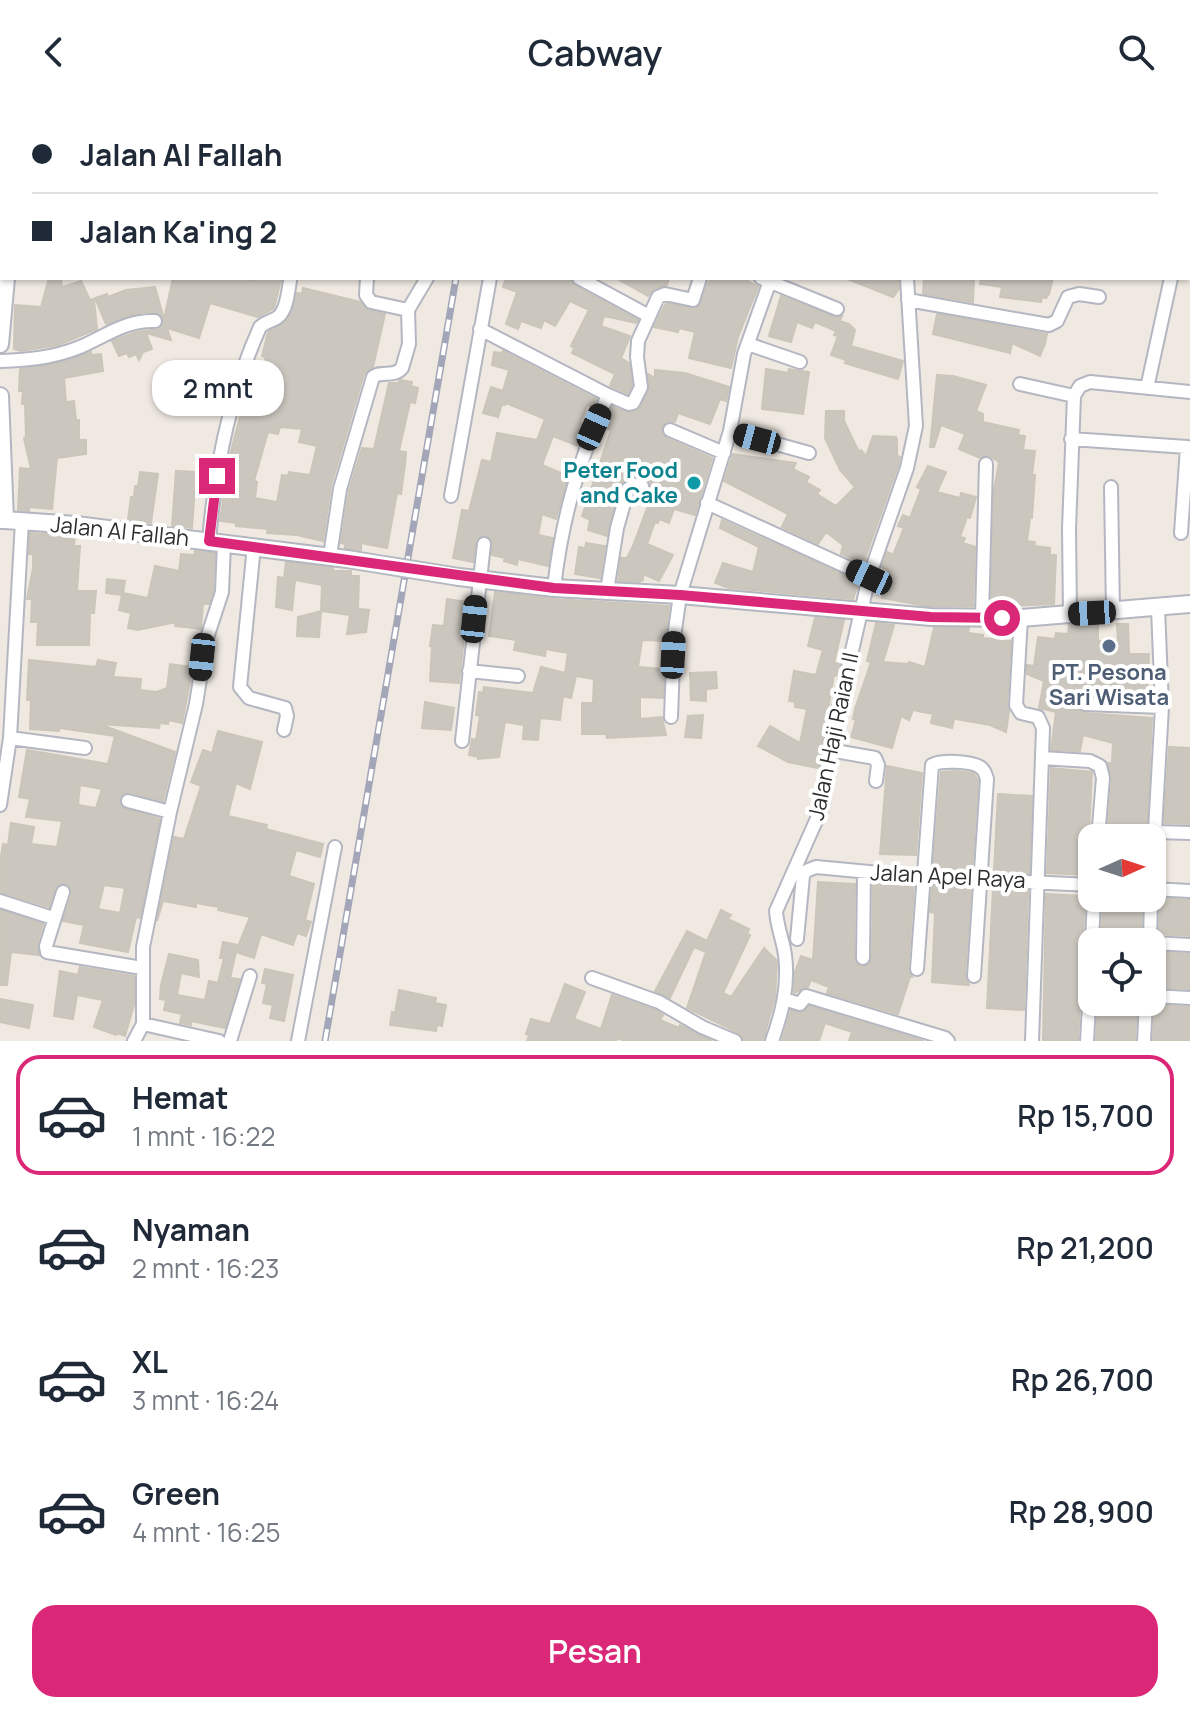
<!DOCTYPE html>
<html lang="id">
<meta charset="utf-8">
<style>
body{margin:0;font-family:Manrope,sans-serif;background:#f6f6f7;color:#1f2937;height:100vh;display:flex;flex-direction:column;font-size:30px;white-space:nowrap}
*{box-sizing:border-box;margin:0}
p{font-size:26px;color:#747a83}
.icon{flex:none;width:44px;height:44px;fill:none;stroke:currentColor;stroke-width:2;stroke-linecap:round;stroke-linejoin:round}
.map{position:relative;height:937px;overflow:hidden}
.sheet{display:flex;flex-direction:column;background:#fff;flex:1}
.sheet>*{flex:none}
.guide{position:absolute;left:0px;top:0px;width:1190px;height:176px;box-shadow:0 2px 6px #0004;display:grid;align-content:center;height:176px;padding:0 32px;background:#fff}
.needle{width:52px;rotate:87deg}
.controls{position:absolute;left:1078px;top:720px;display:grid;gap:16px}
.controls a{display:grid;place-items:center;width:88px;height:88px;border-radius:16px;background:#fff;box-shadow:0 2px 6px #0004;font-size:40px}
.end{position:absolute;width:36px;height:36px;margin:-18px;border:10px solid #db2777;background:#fff;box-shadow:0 0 0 4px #fff}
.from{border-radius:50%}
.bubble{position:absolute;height:56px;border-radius:24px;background:#fff;box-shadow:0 2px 6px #0004;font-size:26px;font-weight:600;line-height:56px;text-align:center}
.car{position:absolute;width:24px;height:48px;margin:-24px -12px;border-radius:10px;box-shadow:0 0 6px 2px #0007;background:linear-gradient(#222 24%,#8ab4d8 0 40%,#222 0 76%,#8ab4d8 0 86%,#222 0)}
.guide b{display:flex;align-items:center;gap:28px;height:76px;font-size:30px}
.guide b+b{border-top:2px solid #e0e1e3}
.guide i{width:20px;height:20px;background:#1f2937}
ul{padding:14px 0 0;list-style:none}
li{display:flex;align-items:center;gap:24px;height:120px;margin:0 16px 12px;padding:0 16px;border:4px solid transparent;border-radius:24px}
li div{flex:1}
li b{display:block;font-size:30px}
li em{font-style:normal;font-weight:600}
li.current{border-color:#db2777}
li>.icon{width:72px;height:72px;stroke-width:1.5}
.button{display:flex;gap:16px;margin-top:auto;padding:16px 32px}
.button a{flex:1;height:92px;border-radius:24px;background:#db2777;color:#fff;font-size:32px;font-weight:600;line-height:92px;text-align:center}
header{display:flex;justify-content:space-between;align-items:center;height:104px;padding:0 32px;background:#fff;font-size:36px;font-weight:600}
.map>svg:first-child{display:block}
</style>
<header><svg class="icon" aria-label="back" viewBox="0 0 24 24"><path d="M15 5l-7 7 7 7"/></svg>Cabway<svg class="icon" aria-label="search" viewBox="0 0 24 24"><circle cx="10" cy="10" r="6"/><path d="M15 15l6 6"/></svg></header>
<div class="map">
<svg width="1190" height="937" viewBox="0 0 1190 937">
<rect width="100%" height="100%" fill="#efe9e1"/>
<path fill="#cbc7bf" stroke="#cbc5ba" stroke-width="2" fill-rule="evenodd" d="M49,174H61L62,183L81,177L90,196L94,195L97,225L58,241L21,247L14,245L15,201L41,203Z
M173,174L256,176L274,174L281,176L274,204L258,213L210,199L199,234L167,224L171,236L146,229L152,245L143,248L139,256L136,250L129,253L127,249L119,252L112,237L136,228L159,225L163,220V213L155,208H143L106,220L95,194L107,190L108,193L126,186L155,183L164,215Z
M506,174H570L575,182L638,216L636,219L604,212L601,222L630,232L621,254L629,259L632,281L628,290L610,282L615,270L572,249L574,244L571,242L589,206L570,197L555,222L544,216L541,224L521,217L518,225L506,220L517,188L503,183Z
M616,174H669L667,181L654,185L648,192Z
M711,174H743L758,183L738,233L731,264L689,254L695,228L679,224L678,228L654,223L666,199L696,205Z
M845,174H898L899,185L893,193Z
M924,174H974L973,198L923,190Z
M981,174H1053L1049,190L1046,194L1042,193L1041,198L1000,193L1002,183L980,180Z
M303,184L360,198L368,206L385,210L373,263L364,270L331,382L323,437L297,431L267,429L268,425L236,422V419L220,417L230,351L249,278L260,282L269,260L264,258L266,253L262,252L268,228L288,215L297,189L302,190ZM280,323L302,325L299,338L317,342L310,371L289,368L288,372L282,371L277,398L255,394L257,378L254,377L268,328L278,330Z
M781,192L834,213L842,212L840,217L849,220L855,226L851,242L903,257L898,275L845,259L846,256L831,251L838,232L834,231L836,227L815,218L812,224L797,218L791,238L769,232Z
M937,210L1047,230L1045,240L1040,252L1012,239L1010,249L933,230Z
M503,247L596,295L593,303L587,301L580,319L586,321L578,342L553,332L542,361L568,372L556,415L542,410L538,431L553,434L548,462L518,455L517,461L504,457L505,454L492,451V437L484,431L476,435L473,458L453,454L462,406L469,407L482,356L491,358L497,329L537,336L545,315L506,299L505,301L502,300L498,313L483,309L491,283L503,287L509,266L492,261L494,248L502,249Z
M91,248V251L101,250L103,267L64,274L66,298L74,297L76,316H79V336H86V350L57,354L52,405L29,403V407L18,406L20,364L31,365L24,334L26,333L25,300H22L23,287H19L20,265L63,258Z
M766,265L788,269L789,265L809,268L803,310L762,305Z
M655,266L685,269L729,283L726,297L720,295L710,320L678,309L675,318L668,317L662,322L661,328L666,334L712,354L695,411L674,405L669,419L659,415L658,419L655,418L647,440L673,451L659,477L643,470V476L639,478L618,477L621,454H627L633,442L649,399L635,394L636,391L649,388L650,378L636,372L623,378L607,432L588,426L590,416L582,412L611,326L604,324L613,303L626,308L639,306L649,286L648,270L655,274Z
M937,271L953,272L986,281L976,307L983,310V318L1019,326L1018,331L1025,332L1023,346L1035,347L1032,371H1035L1032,414H1030L1027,437L1035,438L1034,442L1050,444V451H1056L1054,500L991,503L994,386L999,358L990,352L980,354L959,345L965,330L941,321L934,343H930Z
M400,276L412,278L411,282L418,284L415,299L410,298L399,347L406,348L405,360L401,390L397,389L387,444L361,439V446L345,444V440L341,439L349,387L362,344L374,345L389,279H398Z
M826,307H844V317L859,348L861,346L866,352L873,332L896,333L897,336V352L900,353L898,362L863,460L841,450L843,441L826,428L818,440L782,423L788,410L724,377L733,350L796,359L793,365L809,373L806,378L820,386L817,390L836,402L855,383L840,366L825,334Z
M928,362L946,368L937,388L960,394L961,389L976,393L970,414L967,413L960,433L965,434L963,439L975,443L973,502H926L882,494L888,466L882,463L887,448L893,451L904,424L898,422L903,411L910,414L921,385L917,383Z
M176,367L196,368L192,424L172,422Z
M140,368L158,370L151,419L128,416L131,393H134L135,382H138Z
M722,416L859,478L853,495L729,484L715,479L723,459L753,468L759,443L720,424Z
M30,429L75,432L74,442H80L77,487H96L94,509H90L89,541H37L38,518H31L32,495H27L33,464V450H29Z
M586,439L605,442L600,474L575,470L579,443L585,444Z
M195,447L215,449L213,486L209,500H203L201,525L175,522L176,518L138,526L128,524L131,509L119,506L122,491L106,489L107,475L125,477L123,489L148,494L155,462L179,467L181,450L195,451Z
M286,458L333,464V467H351V472H359L358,505L369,506L366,528L347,530L350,511L321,507L322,481L295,476L292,506L276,503L278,473L284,474Z
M495,488L553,495L669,502L665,537L642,536L638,563L664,565L663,594L640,593V615L662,613L666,631L607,634L606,630H582V599H593L594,575L576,572L571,594L563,592L560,616L540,614L538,636L523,635L524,621L505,618L499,653L478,655V653L469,651L472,635L476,636L480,612L476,611L479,588L483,589L484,583L533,589L541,563L565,569L568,549L546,545L545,552L514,546L516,536L489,532Z
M447,495L468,498L459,579L430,577L432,542H430L433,521L444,522Z
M321,507L319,533L297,532L298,513Z
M815,514L844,516L834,559L840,560L837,572L834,571L818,664L788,658L758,642L770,622L800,639L807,605L795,603V598L789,597L794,567L816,571L823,546L808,542Z
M876,519L894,521L883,558L908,560L909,558L925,563L934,524H969L968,529L983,531V534L1011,537L1007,600L1009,607L1006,628L990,621L956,615H954L952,624L931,619L933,610L913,606L909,616L901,612L892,644L851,633L856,616L853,615L855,605L871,558L867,557Z
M1086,520H1098V537H1118L1117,520H1128L1129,550H1149L1147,593L1080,587L1076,600L1079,607L1085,609L1152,614L1146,734H1107L1112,675L1108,659H1112L1113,639L1083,631L1080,647L1051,646L1056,608L1039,604L1044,577L1027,570V561L1034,562L1038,533L1055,535L1056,529L1068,530L1069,521Z
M29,556L96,563L98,556L116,559L113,573L141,575L140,586L157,588L167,584L170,560L193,563L182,619L169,616L168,620L160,619L159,624L99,620L175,648L163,697L130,688L122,690L119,696L125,705L160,715L140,814L136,813L128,848L80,839L84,821L63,817L72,790L66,780L56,782L49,803L0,788V758L3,740L8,741L11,719L34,723L31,740L57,743L62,717L26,713L30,695L19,693L27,646L108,660L115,632L59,624V627L30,625L31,596H27ZM80,681L102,685L96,704L78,701ZM104,781L125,784L120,809L98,805Z
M716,568L717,584L706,585V597L691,596L690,569Z
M425,598L454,604L451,626L422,624Z
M703,611L701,634L685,633L688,612Z
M218,627L262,638L250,685L236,679L228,712L267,721L266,725L323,740L320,753L296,746L289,772L314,780L305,816L311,818L306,832L297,829L293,841L261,830L254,854L236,848L230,874L240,875L225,924L196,918L191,917V921L180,919L182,910L164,906L166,896L160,895L161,881L169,850L198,856L199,873L181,869L177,891L205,896L209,877L218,879L224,854H220L223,838L238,841L237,845L250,813L218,806L219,803L196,799V803L163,797L157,817L174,733L184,735L201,682L191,678L203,646L212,649Z
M1169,643L1190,644V720L1164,719Z
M887,662L922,669L916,751L880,750Z
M1051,664L1092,668L1087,771L1047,769Z
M956,667L973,669L978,676L972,766L933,765L941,668Z
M998,690L1032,692L1029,769L994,767Z
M818,778L855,780L854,854L856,859L862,863L868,861L872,854L873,781H876V778L914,781L908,864L912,873H910L898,910L827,889L829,883L811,876L808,883L794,889L795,868L801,852L813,856Z
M932,782L971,784L965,871L969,881L932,878L935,809L930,808Z
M993,785L1028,787L1024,906L987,904Z
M1046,790L1085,792L1078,937H1043Z
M1160,794L1190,796V832L1159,830Z
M1103,800L1142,802L1141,838H1101Z
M0,806L43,820L37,840L39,851L11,848L7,881H0Z
M721,806L731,811L728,815L749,825L747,830L750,831L723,889L731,893L764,844L777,857L775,893L763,937H744L739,929L687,904L706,848L694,843L670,894L655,887L687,827L707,837Z
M1156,848L1190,850V885L1154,883Z
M80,863L134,872V901L125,932L117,929L116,931L94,923L103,896L77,891L73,915L54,912L60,867L78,871Z
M265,865L293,871L284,917L270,914L273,901L263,899L267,880L262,879Z
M565,880L585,888L574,915L601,925L612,891L655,906L663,911L660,916L679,924L680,921L712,937H626L617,934L616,937H527L529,931L526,930L531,915L550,920Z
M399,886L436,894L435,899L446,901L442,922L437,921L436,927L390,921L392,908L395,909Z
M0,895L33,901L29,924L0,918Z
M1098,898H1137L1135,937H1096Z
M1155,901L1190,903V937H1153Z
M809,902L924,937H849L852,928L825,919L819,937H782L791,906L802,909Z"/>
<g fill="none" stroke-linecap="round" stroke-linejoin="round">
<defs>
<path id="street" d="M140,0H175
M258,0L270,2
M958,0L966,2
M450,2L451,0
M521,2V0
M737,2L738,0
M915,2L916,0
M1073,2L1074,0
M1188,65L1190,66
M0,66L2,67
M367,174L366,191L371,198L408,206
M579,174L649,212
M761,174L837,205
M908,196L1049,221L1057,217L1068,193L1079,190L1099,193
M480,225L608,291
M748,240L800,258
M0,257C28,256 53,254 80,243C106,232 125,216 155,217
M1020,280L1074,292
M1147,284L1171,174
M670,326L724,349
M730,327L809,349
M1071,335L1187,343L1181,429
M1111,383L1113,508
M451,392L490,174
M707,399L869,473
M209,437C215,364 230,290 260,223C266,217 274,217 279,212C287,205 288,187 290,177
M254,442L240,583L249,594L285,604L287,612L284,626
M330,452L340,385L373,273C381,266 394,274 402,264L409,240L408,206L427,174
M554,484C562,413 579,356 608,291L629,300L633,299L641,283L637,253L638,237L658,193L665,190L693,196L700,174
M607,487L617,424L628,385L635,381L642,382
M1070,510L1069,425L1074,292L1080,282L1090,278L1190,288
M982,514L986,360
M1021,514L1016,601L1021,609L1038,613L1043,624L1032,937
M469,567L518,572
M1085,600L1162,603
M671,613L674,533L680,491L730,327L744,250L770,177
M10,634L85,644
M462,637L484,440
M829,646L875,654L878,661L876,677
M1042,654L1090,657L1100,662L1103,674L1098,734
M128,697L170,708
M0,701L10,634L22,417
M1155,728L1190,729
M1152,779L1162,603L1158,504
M1152,785L1190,787
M63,788L46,842L47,848L142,864
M0,797L53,814
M797,835L803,772L806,767L816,763L922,773L1092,781
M1092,838L1094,794
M1150,838L1151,794
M1152,839L1190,841
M863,854L864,768
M917,865L932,661C941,656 971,657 980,663C985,667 985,669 987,675L974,872
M592,874L659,898L702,923L735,937
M1152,892L1190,894
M784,895L800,900L806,892L945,934L948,937
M143,920L219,937
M134,937L143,920V843L170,708L196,600L206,537L222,488L224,439
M230,937L250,872
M298,937L335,743
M772,937C782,909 789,881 785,851C783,836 777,823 776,807L823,701L829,646L869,473L907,364L916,322L907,174
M1087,937L1092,848
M1144,937L1146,898"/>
<path id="secondary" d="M90,2L91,0
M0,240L6,174
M0,292L5,416H0
M5,416L76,421L347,455
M459,473L554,484L680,491L931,513L1021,514L1190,500"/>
</defs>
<use href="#street" stroke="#b4b7c1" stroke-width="16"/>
<use href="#secondary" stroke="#b4b7c1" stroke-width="20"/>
<use href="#street" stroke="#fff" stroke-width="12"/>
<use href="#secondary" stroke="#fff" stroke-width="16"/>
<defs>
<path id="rail" d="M486,2V0
M325,937L456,174"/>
</defs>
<use href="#rail" stroke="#a3a6b8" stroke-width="7"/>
<use href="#rail" stroke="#fff" stroke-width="4" stroke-dasharray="12" stroke-linecap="butt"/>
<defs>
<path id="secondary-bridge" d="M347,455L459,473"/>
</defs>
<use href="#secondary-bridge" stroke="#b4b7c1" stroke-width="20" stroke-linecap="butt"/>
<use href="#secondary-bridge" stroke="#fff" stroke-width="16"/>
</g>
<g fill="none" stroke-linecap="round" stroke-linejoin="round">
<path stroke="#db2777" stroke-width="10" d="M217,372L209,437L554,484L680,491L931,513L1002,514"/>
</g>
<circle fill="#0f9aa8" stroke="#fff" stroke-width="3" cx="694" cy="379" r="8"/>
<circle fill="#5c6f8a" stroke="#fff" stroke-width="3" cx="1109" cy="542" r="8"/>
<g text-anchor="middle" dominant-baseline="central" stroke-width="8" stroke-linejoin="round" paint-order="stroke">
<g font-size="22" font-weight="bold" fill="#0d838f" stroke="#fff" text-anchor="end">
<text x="678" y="366">Peter Food<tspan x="678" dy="25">and Cake</tspan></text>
</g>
<g font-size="22" fill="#2e2e2e" stroke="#fff">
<text transform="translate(120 427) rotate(6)">Jalan Al Fallah</text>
<text transform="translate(833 632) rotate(-78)">Jalan Haji Raian II</text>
<text transform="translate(948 772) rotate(3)">Jalan Apel Raya</text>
</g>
<g font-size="22" font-weight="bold" fill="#4e5e75" stroke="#fff">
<text x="1109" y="568">PT. Pesona<tspan x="1109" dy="25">Sari Wisata</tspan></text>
</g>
</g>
</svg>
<div class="controls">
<a><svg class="needle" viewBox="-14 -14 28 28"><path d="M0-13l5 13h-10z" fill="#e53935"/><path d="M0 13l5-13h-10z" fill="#747a83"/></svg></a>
<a><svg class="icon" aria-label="locate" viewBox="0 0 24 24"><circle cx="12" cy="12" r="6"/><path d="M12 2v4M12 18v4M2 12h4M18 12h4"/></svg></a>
</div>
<i class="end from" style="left:1002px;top:514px"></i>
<i class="end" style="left:217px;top:372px"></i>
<div class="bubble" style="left:152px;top:256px;width:132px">2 mnt</div>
<i class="car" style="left:594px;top:323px;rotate:24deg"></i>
<i class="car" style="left:757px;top:335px;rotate:285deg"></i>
<i class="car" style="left:869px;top:473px;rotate:295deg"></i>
<i class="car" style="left:1092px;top:509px;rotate:267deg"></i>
<i class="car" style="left:474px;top:515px;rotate:6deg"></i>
<i class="car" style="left:673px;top:551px;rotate:3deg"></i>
<i class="car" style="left:202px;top:553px;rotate:186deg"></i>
<div class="guide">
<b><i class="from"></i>Jalan Al Fallah</b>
<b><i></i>Jalan Ka'ing 2</b>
</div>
</div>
<section class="sheet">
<ul>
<li class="current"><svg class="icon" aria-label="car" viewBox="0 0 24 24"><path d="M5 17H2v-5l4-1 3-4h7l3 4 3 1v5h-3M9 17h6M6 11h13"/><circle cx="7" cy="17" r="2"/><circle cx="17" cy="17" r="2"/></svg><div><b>Hemat</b><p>1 mnt · 16:22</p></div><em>Rp 15,700</em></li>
<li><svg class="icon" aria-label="car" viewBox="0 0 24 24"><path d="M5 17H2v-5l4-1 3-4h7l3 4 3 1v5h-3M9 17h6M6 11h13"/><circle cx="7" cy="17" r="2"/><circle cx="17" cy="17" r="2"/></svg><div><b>Nyaman</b><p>2 mnt · 16:23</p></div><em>Rp 21,200</em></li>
<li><svg class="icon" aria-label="car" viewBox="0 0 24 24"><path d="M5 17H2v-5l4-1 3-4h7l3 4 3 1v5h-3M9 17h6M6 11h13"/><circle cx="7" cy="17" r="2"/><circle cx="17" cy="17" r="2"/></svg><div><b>XL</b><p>3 mnt · 16:24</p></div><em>Rp 26,700</em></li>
<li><svg class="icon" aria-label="car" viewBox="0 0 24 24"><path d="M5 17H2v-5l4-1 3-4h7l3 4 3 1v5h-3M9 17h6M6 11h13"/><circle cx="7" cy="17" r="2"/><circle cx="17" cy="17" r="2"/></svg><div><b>Green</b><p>4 mnt · 16:25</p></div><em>Rp 28,900</em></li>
</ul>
<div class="button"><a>Pesan</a></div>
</section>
